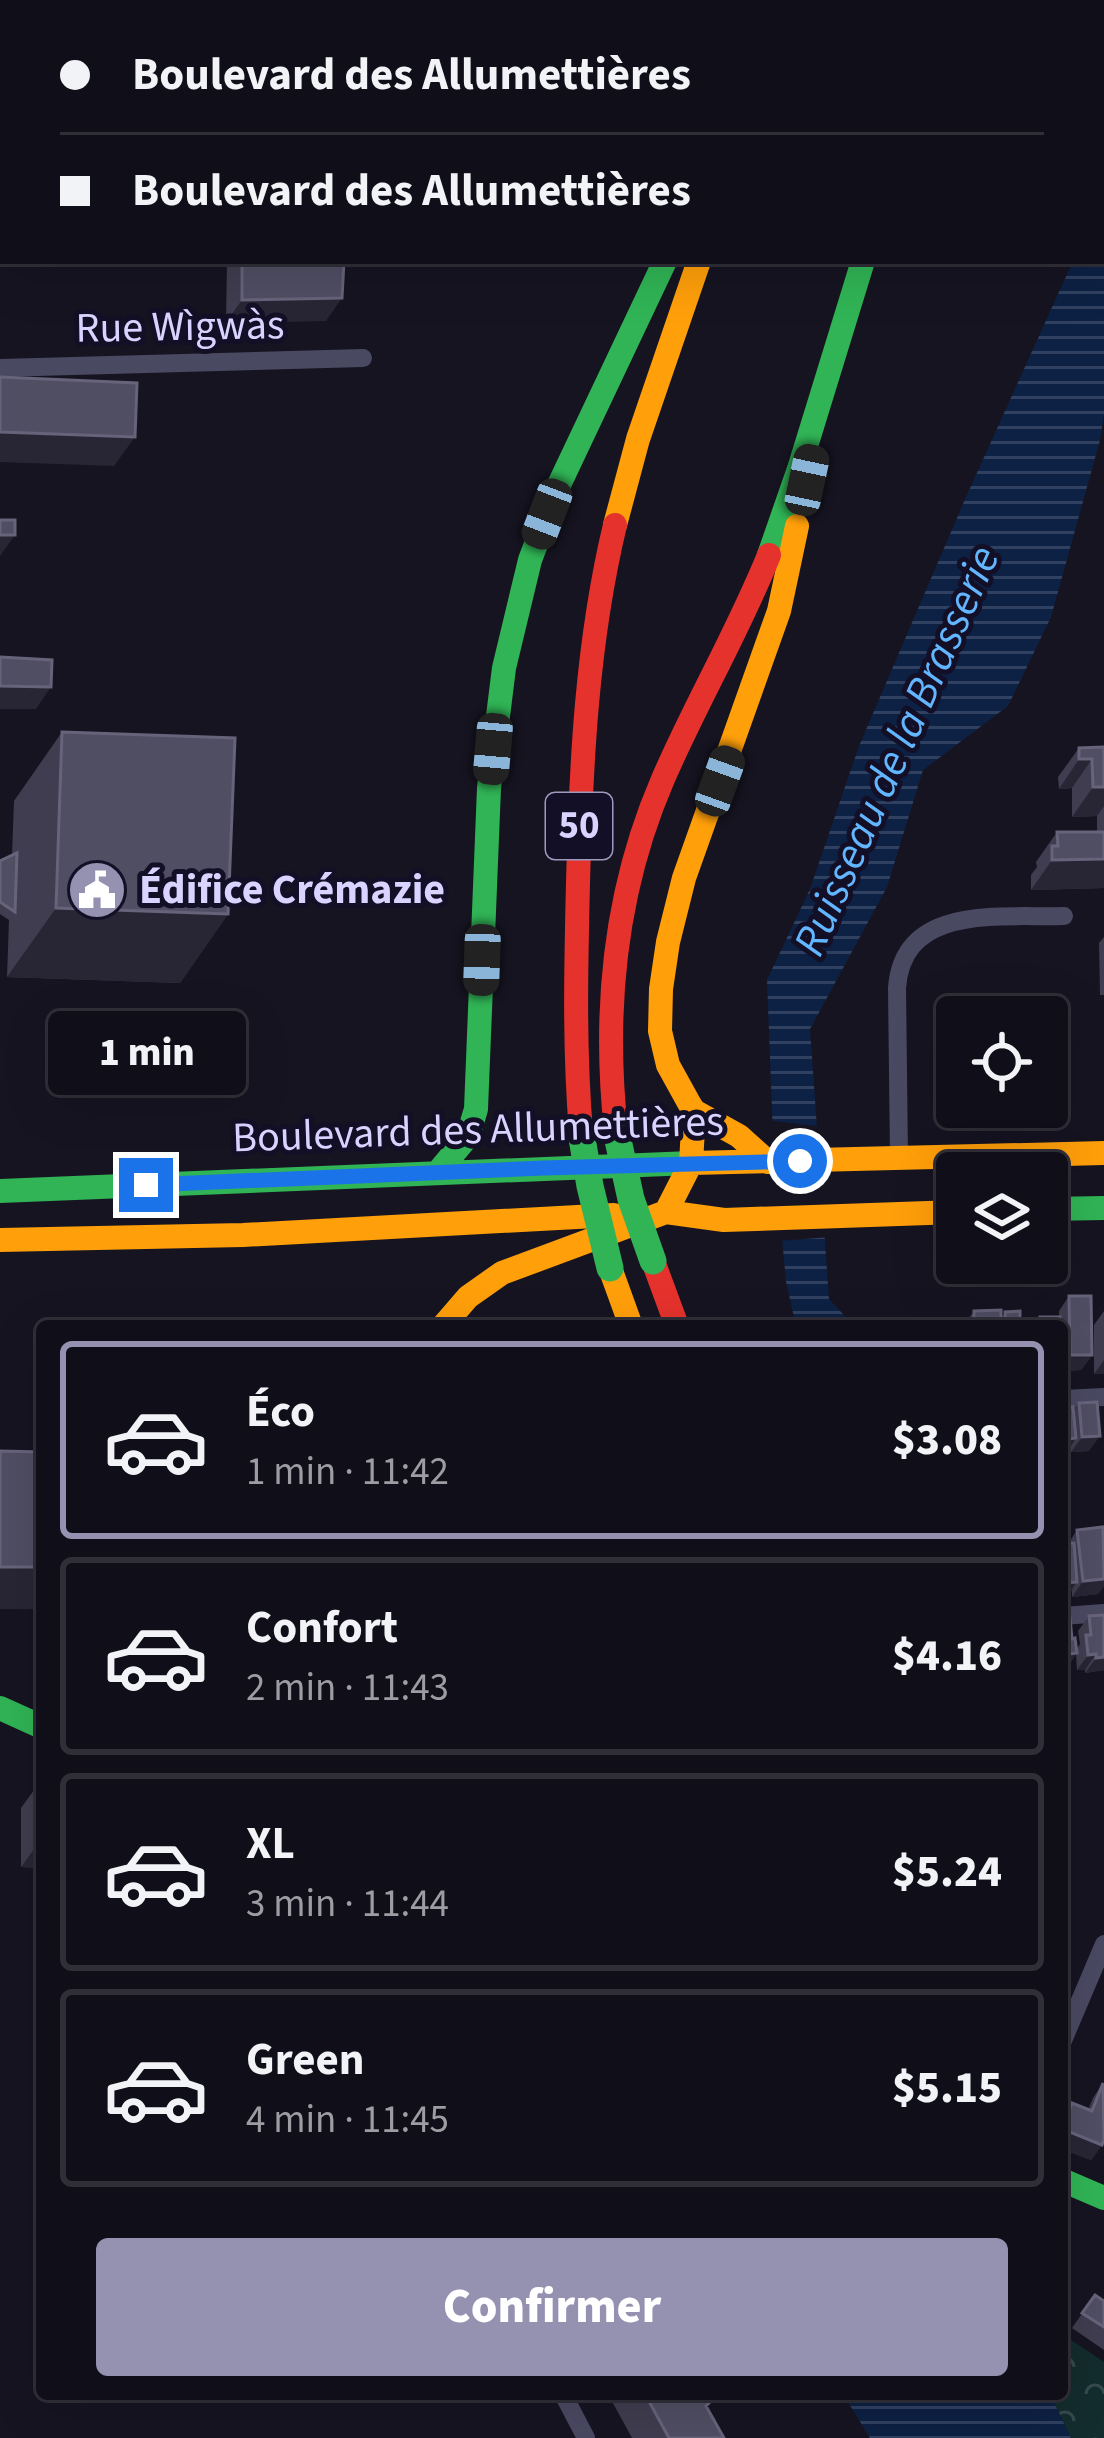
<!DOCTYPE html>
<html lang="fr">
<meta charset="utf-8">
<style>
body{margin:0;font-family:"Source Sans 3",sans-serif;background:#191822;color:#f1f3f6;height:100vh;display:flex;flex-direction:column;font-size:45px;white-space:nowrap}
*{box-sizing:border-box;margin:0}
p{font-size:39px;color:#9c9ca2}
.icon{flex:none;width:66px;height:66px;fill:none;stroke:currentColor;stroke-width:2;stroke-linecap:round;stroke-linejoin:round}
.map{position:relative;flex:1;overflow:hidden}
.sheet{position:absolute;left:36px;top:1320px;width:1032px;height:1080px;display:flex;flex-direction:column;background:#100f19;border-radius:12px;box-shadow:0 12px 48px #0002,0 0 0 3px #302f38}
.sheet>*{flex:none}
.hud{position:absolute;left:0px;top:0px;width:1104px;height:264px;box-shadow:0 12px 48px #0002,0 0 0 3px #302f38;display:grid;align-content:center;height:264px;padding:0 60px;background:#100f19}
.fabs{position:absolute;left:936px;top:996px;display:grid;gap:24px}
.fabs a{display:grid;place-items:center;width:132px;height:132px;border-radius:12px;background:#100f19;box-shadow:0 12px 48px #0002,0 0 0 3px #302f38;font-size:60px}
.end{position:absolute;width:54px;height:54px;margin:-27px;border:15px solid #1a73e8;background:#fff;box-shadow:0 0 0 6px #fff}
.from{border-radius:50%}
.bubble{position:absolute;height:84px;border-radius:12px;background:#100f19;box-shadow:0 12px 48px #0002,0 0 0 3px #302f38;font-size:39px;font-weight:800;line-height:84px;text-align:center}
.car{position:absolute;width:36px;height:72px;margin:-36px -18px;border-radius:15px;box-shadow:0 0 9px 3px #0007;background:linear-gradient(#222 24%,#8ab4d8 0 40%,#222 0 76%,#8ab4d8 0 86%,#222 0)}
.hud b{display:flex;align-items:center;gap:42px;height:114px;font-size:45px}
.hud b+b{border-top:3px solid #302f38}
.hud i{width:30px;height:30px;background:#f1f3f6}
ul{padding:21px 0 0;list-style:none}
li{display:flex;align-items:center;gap:36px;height:198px;margin:0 24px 18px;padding:0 36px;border:6px solid #302f38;border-radius:12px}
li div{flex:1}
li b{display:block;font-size:45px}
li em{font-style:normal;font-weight:800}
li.active{border-color:#9591b1}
li>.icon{width:108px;height:108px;stroke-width:1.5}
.button{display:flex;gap:24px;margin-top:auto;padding:24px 60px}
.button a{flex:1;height:138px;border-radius:12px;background:#9591b1;color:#fff;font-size:48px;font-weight:800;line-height:138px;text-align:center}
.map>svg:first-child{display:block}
</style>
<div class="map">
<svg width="1104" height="2438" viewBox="0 0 1104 2438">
<defs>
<pattern id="forest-crowns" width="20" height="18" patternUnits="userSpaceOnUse" patternTransform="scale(3)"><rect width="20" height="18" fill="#132c2d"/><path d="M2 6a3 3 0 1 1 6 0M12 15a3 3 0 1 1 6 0" fill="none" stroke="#354a4c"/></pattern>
<pattern id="water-rules" width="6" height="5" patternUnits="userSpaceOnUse" patternTransform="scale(3)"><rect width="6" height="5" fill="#0d2144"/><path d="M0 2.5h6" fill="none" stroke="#304060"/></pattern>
</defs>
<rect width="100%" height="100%" fill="#161421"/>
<path fill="url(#forest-crowns)" d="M1062,2334L1104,2362V2438H1071L1050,2394H1062Z"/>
<path fill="url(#water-rules)" d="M1104,193V413L1100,440L1051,617L1008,706L923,770L887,887L810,1029L829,1299L854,1326H796L786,1282L773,1136L767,980L810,889L859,746L966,497L1073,261H1101V199Z
M843,2394H1050L1071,2438H870Z"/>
<path fill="#161421" d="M766,1120L824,1127L831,1237L777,1241Z"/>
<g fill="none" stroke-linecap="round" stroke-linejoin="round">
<path stroke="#4a4962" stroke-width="18" d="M0,368L363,358
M899,1158L897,988C903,903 1001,918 1064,916
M1062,1399L1104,1397
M1062,1616L1104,1613
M1062,2043L1104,1944
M563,2394L586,2438"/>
<path stroke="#30b455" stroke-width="24" d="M783,3L784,0
M941,3L942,0
M769,555L799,469L863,261
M438,1172L468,1136L476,1109L489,788L504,668L530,560L557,489L665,261
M0,1191L691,1163
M1047,1209L1104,1208
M0,1708L42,1727
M1062,2180L1104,2198"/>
<path stroke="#ff9f0a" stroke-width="24" d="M615,525L638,439L699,261
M768,1162L739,1136L694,1111L689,1103L668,1065L660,1031L661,989L668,942L684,878L779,611L797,526
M691,1163L1104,1153
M666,1212L724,1220L957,1212
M0,1240L243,1235L614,1215
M610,1268L631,1326
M443,1326L468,1297L502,1273L666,1212L691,1163L694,1111"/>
<path stroke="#e5322d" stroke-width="24" d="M616,1131C603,1010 614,892 663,779C696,703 738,632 769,555
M581,1132C574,1049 576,966 578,883C581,762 587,642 615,525
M653,1261L677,1326"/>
<path stroke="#30b455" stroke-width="27" d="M616,1131L631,1199L653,1261
M581,1132L590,1186L610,1268"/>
</g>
<path fill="#403d50" d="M227,261H344L326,321L226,322Z
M62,732L228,914L180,983L7,977L9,920L0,914V861L12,855L14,801Z
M1104,747V888L1031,890V875L1037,867L1036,862L1057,832H1097V816L1072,817V788L1059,789L1058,777L1079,748Z
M1104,937V995H1100L1099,943Z
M1069,1296L1092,1355L1081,1370L1062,1371V1326H1034L1040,1317H1059V1311Z
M974,1311L1001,1318L1005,1312L1020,1326H963Z
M1104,1311V1374H1094V1325Z
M1079,1403L1089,1451L1071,1452V1447L1066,1454H1062V1408L1073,1411Z
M1077,1530L1104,1534V1586L1098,1594L1072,1597V1590L1066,1598H1062V1544H1068Z
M1104,1615V1670L1085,1673V1670H1077L1076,1654L1067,1668L1072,1639L1077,1649L1080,1644L1078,1631L1089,1616Z
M37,1786L42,1868L21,1867V1808Z
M1103,2083L1102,2145L1091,2160L1062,2149V2118L1072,2103L1088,2110L1093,2098Z
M1095,2295L1104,2301V2350L1072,2328Z
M608,2394H703L706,2406L724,2438H632Z"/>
<path fill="#282635" d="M342,298L326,321L226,322L242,300Z
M0,432L135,437L114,466L0,462Z
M0,535H15L0,556Z
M0,686L51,687L36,709H0Z
M1079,759H1092L1072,788L1059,789Z
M1093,787H1104V806L1097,816L1072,817Z
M1104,859V888L1031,890L1052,860Z
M56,908L228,914L180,983L7,977Z
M1070,1355H1092L1081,1370L1062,1371V1367Z
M1104,1360V1374H1094Z
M1100,1436L1089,1451L1071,1452L1082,1437Z
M1076,1438L1066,1454H1062V1440Z
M0,1567H42V1609H0Z
M1104,1579V1586L1098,1594L1072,1597L1083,1581Z
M1077,1582L1066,1598H1062V1583Z
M1077,1653L1067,1668L1062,1669V1655Z
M1096,1654L1085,1670H1077L1088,1655Z
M1104,1657V1670L1085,1673L1096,1658Z
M37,1845H42V1868L21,1867Z
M1062,2129L1102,2145L1091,2160L1062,2149Z"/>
<path fill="#504e63" stroke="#66637b" stroke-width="3" d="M242,261H344L342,298L242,300Z
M0,377L137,383L135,437L0,432Z
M0,520H15V535H0Z
M0,657L52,660L51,687L0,686Z
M62,732L235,738L228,914L56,908Z
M1104,747V787H1093L1092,759H1079V748Z
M1057,832H1104V859L1052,860V846H1058Z
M17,853L15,912L0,902V861Z
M1069,1296H1091L1092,1355H1070Z
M1001,1310V1326H974V1311Z
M1020,1311V1326H1006L1005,1312Z
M1040,1317H1060V1326H1041Z
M1097,1402L1100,1436L1082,1437L1079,1403Z
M1073,1407L1076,1438L1062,1440V1408Z
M0,1451L42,1452V1567H0Z
M1103,1527L1104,1579L1083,1581L1077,1530Z
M1074,1543L1077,1582L1062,1583V1544Z
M1104,1615V1657L1096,1658V1654L1088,1655L1086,1635H1091L1089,1616Z
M1070,1618L1072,1639L1075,1638L1077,1653L1062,1655V1619Z
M37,1786H42V1845H37Z
M1103,2083L1104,2140L1102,2145L1062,2129L1072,2103L1092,2111Z
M1095,2295L1104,2301V2327L1082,2313Z
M645,2394H703L709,2403L706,2406L724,2438H669Z"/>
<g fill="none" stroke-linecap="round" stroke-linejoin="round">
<path stroke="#1a73e8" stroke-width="15" d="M146,1185L544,1168L800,1161"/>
</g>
<defs>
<symbol id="civic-disc" viewBox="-11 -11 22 22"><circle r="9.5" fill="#9591b1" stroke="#130f26"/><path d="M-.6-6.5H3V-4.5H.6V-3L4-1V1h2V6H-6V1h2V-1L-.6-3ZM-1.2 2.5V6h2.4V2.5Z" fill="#fff"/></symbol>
</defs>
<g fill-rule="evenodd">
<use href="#civic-disc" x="64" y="857" width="66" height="66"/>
</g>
<g text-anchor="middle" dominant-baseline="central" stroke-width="10" stroke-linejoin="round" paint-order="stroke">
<rect fill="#130f26" stroke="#9e99be" stroke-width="3" x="546" y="793" width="66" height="66" rx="9"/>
<g font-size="39" font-weight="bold" fill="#d9d4ff">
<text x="579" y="826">50</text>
</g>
<g font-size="42" fill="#d9d4ff" stroke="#130f26">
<text transform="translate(180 327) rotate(-1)">Rue Wìgwàs</text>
<text transform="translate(478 1130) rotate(-2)">Boulevard des Allumettières</text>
</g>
<g font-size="42" font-weight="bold" fill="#d9d4ff" stroke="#130f26" text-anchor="start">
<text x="139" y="890">Édifice Crémazie</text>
</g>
<g font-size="45" font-style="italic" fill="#62b6ff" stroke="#130f26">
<text transform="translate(897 751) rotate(-66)">Ruisseau de la Brasserie</text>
</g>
</g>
</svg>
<div class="fabs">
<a><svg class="icon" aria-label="locate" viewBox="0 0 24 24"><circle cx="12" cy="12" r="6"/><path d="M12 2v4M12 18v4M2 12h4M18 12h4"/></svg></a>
<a><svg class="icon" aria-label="layers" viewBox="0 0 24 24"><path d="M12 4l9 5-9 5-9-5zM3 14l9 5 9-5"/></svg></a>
</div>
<i class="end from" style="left:800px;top:1161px"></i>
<i class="end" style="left:146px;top:1185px"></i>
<div class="bubble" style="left:48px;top:1011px;width:198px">1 min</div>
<i class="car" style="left:807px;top:480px;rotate:12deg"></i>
<i class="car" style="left:547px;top:514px;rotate:201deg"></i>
<i class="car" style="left:493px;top:749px;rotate:185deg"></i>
<i class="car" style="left:720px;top:781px;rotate:20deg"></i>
<i class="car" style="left:482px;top:960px;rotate:182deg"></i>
<div class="hud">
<b><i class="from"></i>Boulevard des Allumettières</b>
<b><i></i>Boulevard des Allumettières</b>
</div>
<section class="sheet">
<ul>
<li class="active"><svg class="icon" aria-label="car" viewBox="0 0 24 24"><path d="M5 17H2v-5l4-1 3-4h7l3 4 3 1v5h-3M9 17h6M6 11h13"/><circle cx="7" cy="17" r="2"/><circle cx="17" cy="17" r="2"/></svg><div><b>Éco</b><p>1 min · 11:42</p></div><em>$3.08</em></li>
<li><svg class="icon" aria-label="car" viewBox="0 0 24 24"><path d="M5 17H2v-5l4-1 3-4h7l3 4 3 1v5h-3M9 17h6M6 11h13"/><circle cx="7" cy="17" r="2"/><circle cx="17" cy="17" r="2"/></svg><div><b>Confort</b><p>2 min · 11:43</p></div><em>$4.16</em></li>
<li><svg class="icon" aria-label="car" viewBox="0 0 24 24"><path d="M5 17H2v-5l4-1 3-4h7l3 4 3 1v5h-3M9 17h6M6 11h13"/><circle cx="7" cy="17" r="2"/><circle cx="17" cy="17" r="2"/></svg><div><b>XL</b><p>3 min · 11:44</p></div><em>$5.24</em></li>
<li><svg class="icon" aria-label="car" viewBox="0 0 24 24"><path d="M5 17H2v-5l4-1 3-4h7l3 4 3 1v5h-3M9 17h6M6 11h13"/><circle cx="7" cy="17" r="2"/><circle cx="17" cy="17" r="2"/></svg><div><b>Green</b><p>4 min · 11:45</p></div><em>$5.15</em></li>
</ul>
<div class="button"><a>Confirmer</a></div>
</section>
</div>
